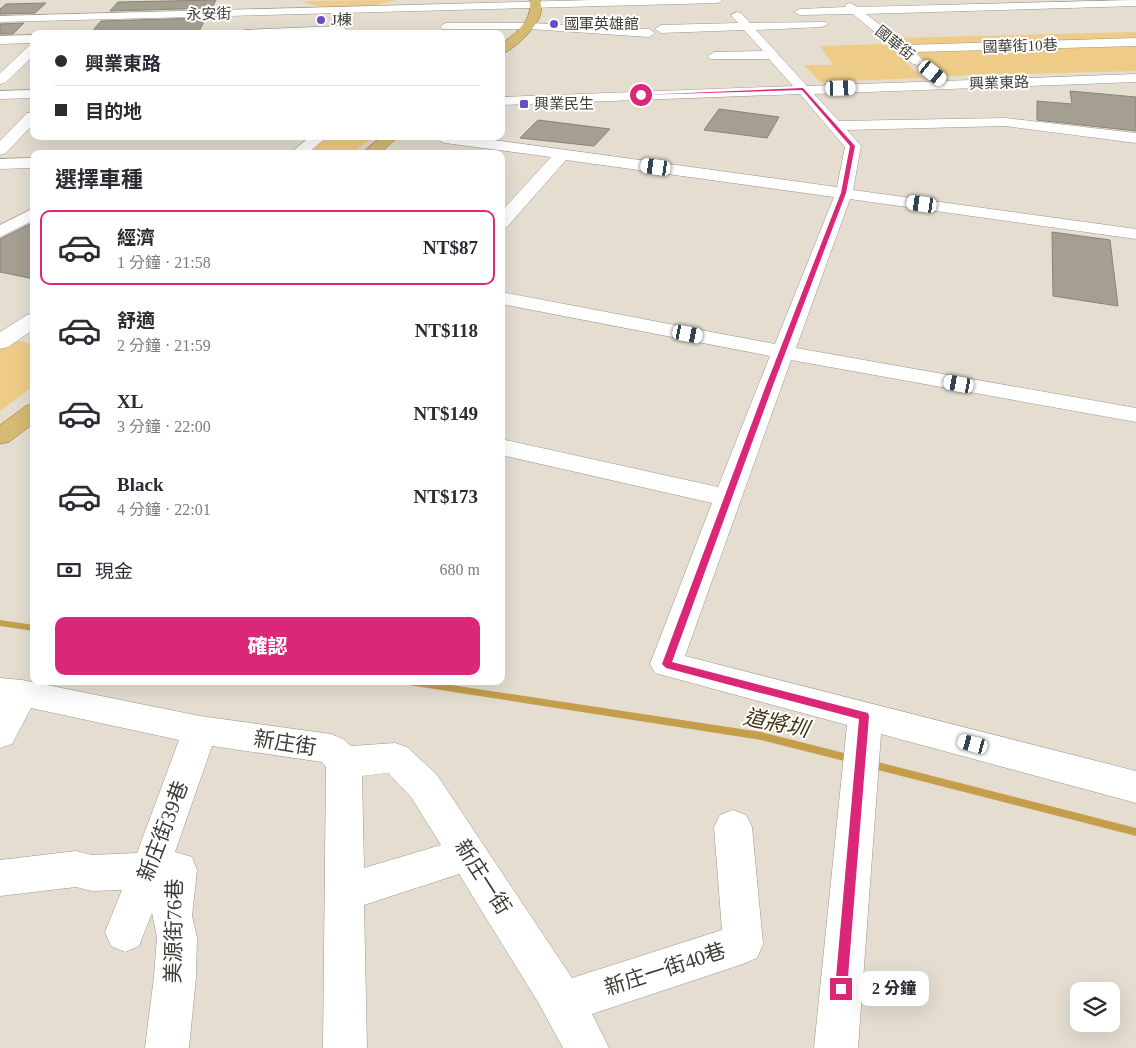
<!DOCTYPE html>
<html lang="zh-TW">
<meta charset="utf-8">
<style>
body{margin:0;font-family:"Times New Roman","Noto Sans TC",serif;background:#f2f2f3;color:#2b2b33;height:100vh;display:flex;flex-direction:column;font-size:19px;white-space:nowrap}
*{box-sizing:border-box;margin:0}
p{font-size:16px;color:#7c7c81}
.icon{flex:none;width:28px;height:28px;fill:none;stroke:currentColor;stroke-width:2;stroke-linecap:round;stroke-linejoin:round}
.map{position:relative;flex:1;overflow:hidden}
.panel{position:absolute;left:30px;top:150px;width:475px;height:535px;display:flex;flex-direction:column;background:#fff;border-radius:10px;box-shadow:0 5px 20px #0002}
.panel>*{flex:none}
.top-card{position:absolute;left:30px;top:30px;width:475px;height:110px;border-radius:10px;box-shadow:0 5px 20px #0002;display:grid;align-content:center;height:110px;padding:0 25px;background:#fff}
.controls{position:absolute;left:1070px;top:982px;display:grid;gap:10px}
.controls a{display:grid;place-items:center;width:50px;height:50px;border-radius:10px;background:#fff;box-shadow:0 5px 20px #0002;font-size:25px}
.end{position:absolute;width:22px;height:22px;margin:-11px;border:6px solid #db2777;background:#fff;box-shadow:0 0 0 2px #fff}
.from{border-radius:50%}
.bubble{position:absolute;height:35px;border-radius:10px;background:#fff;box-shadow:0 5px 20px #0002;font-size:16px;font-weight:800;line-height:35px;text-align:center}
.car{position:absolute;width:15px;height:30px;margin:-15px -8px;border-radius:6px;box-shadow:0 0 4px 1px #0007;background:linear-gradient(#fff 24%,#345 0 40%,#fff 0 76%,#345 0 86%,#fff 0)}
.top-card b{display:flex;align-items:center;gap:18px;height:48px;font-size:19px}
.top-card b+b{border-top:1px solid #e1e1e2}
.top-card i{width:12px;height:12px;background:#2b2b33}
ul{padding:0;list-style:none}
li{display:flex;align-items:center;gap:15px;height:75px;margin:0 10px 8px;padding:0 15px;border:2px solid transparent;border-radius:10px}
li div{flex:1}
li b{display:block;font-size:19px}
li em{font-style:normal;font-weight:800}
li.active{border-color:#db2777}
li>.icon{width:45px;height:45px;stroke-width:1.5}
h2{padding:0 25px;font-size:22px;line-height:60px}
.pay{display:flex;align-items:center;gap:12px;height:55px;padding:0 25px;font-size:19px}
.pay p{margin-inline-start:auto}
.action{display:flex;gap:10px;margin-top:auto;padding:10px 25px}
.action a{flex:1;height:58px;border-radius:10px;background:#db2777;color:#fff;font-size:20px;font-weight:800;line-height:58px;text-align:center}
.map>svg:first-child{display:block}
</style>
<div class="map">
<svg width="1136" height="1048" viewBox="0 0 1136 1048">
<rect width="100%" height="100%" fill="#e4ddd0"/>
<path fill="#eecc87" d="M396,0C381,6 314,12 303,1Z
M1136,32V40L911,46L901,38Z
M887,44L922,78L820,82L804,65H833L820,46Z
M1136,45V71L945,76L912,51Z
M328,136H375L351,154H304Z
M19,341L34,344V386L0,411V349Z"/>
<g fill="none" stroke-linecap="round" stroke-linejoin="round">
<path fill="#c59e4c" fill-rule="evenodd" d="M0,620L34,625V631L0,626Z
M398,681H425L761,732L852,755L855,756L856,759L855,762L852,763L761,740L402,684L399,683Z
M870,760L1136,828V836L870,768L867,767L866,764L867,761Z"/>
</g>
<path fill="#a59f92" stroke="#898377" d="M216,0L212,8L110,11L118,2Z
M46,3L35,13L0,14V9L6,4Z
M206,18L199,31L90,34L101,21Z
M24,23L13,34H0V24Z
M1070,91L1136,97V131L1037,120V101L1072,104Z
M719,109L779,117L767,138L704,130Z
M538,120L610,129L594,146L520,138Z
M34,222V279L0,272V239Z
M1052,232L1110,240L1118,306L1053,296Z"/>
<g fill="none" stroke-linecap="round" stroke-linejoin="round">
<defs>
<path id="minor" d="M594,0H723L718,3L0,22V16Z
M1136,0V6L866,14L906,45L1136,38V46L915,52L924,61L918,65L913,64L853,14L800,15L794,12L800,9L845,7L846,4L850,3L858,7Z
M737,12L741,13L750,23L826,22L828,24L822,27L756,30L807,86L1136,74V82L814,94L839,121L1005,118L1136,133V143L1005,126L847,130L861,146L853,190L1136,229V239L850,199L796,348L1136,408V422L791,360L685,656L1136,771V803L881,734L858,1048H814L847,725L655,673L650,664L712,503L501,455V439L718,487L770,356L501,304V292L775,344L834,197L566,160L507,227L501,228V212L551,157L445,143L440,141L437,138L439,136H465L837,187L845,147L800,94L501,105V97L793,86L769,59H710L708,56L714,52L763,51L744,30L661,33L655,29L661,25L738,23L731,15Z
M446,23H530L649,29L655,33L649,37L530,29H442L440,27L442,25Z
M340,26L344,27L346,30L344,33L238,34L244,30Z
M34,35V43L0,44V36Z
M34,44V55L5,83L0,84V73L30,45Z
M34,90V98L0,99V91Z
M34,112V123L6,153L0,155V141L27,113Z
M311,136H328L307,154H289Z
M34,158V168L0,169V159Z
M34,208V220L0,237V225Z
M34,313V329L8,347L0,349V332L27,315Z
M0,678L22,680L200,716L331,734L343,739L351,746L395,743L407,747L437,775L572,978L722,930L714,827L720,815L733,810L746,815L752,827L763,944L757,958L743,964L592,1014L609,1048H563L538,1002L459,874L364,905L367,1048H323L326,767L322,762L212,746L175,852L192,857L197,870L192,916L197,937L196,977L189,1048H145L154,977L157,937L152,913L139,946L125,952L111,946L105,932L122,890L92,891L76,887L0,896V860L76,851L92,855L137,853L179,740L31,708L12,744L0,748ZM388,773L411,797L441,845L364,868L362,776Z"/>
<path id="major" d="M530,0H540C541,5 542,10 540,16C536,28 513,51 501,54V44C517,32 532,22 530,0Z
M382,136H399L379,154H361Z
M34,404V423L9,442L0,444V425L26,406Z"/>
</defs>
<use href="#minor" stroke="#9c968a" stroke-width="1"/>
<use href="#major" stroke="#8f7022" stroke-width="1"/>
<use href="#minor" fill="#fff" fill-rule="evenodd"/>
<use href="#major" fill="#d6ba74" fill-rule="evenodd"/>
</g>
<path fill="#db2777" d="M803,88L855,146L846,193L772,388L672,662L868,713L869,716L847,989L845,993L841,995L837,993L835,989L859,719L666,668L662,664L765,388L841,193L850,146L802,90L639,95Z"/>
<g fill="#704ac2" stroke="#fff" stroke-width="2">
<circle cx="321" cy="20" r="5"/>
<circle cx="554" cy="24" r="5"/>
<rect x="519" y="99" width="10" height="10" rx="2.5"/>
</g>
<g text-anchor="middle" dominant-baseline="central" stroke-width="4" stroke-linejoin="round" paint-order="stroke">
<g font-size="15" fill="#3e3c36" stroke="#fff">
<text transform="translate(209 14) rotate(-1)">永安街</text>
<text transform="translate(895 43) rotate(39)">國華街</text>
<text transform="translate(1020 46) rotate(-2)">國華街10巷</text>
<text transform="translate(999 83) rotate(-2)">興業東路</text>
</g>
<g font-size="15" fill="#3e3c36" stroke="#fff" text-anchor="start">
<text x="331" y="20">J棟</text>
<text x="564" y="24">國軍英雄館</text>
<text x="534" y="104">興業民生</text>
</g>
<g font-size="21" fill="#3e3c36" stroke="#fff">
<text transform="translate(285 743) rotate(9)">新庄街</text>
<text transform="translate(163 831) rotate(-69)">新庄街39巷</text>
<text transform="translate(483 877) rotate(57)">新庄一街</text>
<text transform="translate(174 931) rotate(-89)">美源街76巷</text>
<text transform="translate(665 969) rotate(-18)">新庄一街40巷</text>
</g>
<g font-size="22" font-style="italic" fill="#463512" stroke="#fff">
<text transform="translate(776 723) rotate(12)">道將圳</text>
</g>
</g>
</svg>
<div class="controls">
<a><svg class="icon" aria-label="layers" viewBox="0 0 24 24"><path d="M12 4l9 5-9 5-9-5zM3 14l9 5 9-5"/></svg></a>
</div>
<i class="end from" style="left:641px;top:95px"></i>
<i class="end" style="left:841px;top:989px"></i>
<div class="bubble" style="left:859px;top:971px;width:70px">2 分鐘</div>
<i class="car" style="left:933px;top:73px;rotate:129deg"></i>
<i class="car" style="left:841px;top:88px;rotate:88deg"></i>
<i class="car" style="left:656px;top:167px;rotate:278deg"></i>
<i class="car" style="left:922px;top:204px;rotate:278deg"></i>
<i class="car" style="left:688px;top:334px;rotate:101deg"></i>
<i class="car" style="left:959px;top:384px;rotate:280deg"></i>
<i class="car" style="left:973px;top:744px;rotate:285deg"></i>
<div class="top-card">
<b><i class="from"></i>興業東路</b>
<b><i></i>目的地</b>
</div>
<section class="panel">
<h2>選擇車種</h2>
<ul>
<li class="active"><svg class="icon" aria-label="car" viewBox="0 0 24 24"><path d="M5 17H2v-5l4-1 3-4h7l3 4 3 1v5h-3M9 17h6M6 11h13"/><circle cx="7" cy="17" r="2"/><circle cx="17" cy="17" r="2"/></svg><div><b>經濟</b><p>1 分鐘 · 21:58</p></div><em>NT$87</em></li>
<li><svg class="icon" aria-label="car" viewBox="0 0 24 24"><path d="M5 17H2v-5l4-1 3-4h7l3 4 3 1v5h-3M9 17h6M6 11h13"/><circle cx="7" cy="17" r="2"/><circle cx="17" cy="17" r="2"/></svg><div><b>舒適</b><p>2 分鐘 · 21:59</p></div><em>NT$118</em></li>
<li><svg class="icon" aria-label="car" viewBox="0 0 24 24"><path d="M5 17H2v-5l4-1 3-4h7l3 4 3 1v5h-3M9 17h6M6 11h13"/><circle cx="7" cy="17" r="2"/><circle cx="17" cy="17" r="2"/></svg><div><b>XL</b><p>3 分鐘 · 22:00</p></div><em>NT$149</em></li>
<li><svg class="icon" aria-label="car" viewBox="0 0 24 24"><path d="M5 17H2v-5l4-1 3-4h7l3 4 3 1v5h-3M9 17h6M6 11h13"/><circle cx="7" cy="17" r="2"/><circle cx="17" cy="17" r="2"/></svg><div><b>Black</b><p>4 分鐘 · 22:01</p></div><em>NT$173</em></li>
</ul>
<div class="pay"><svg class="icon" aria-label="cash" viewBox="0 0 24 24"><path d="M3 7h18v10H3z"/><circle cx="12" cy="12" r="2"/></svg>現金<p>680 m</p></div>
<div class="action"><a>確認</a></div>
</section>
</div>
